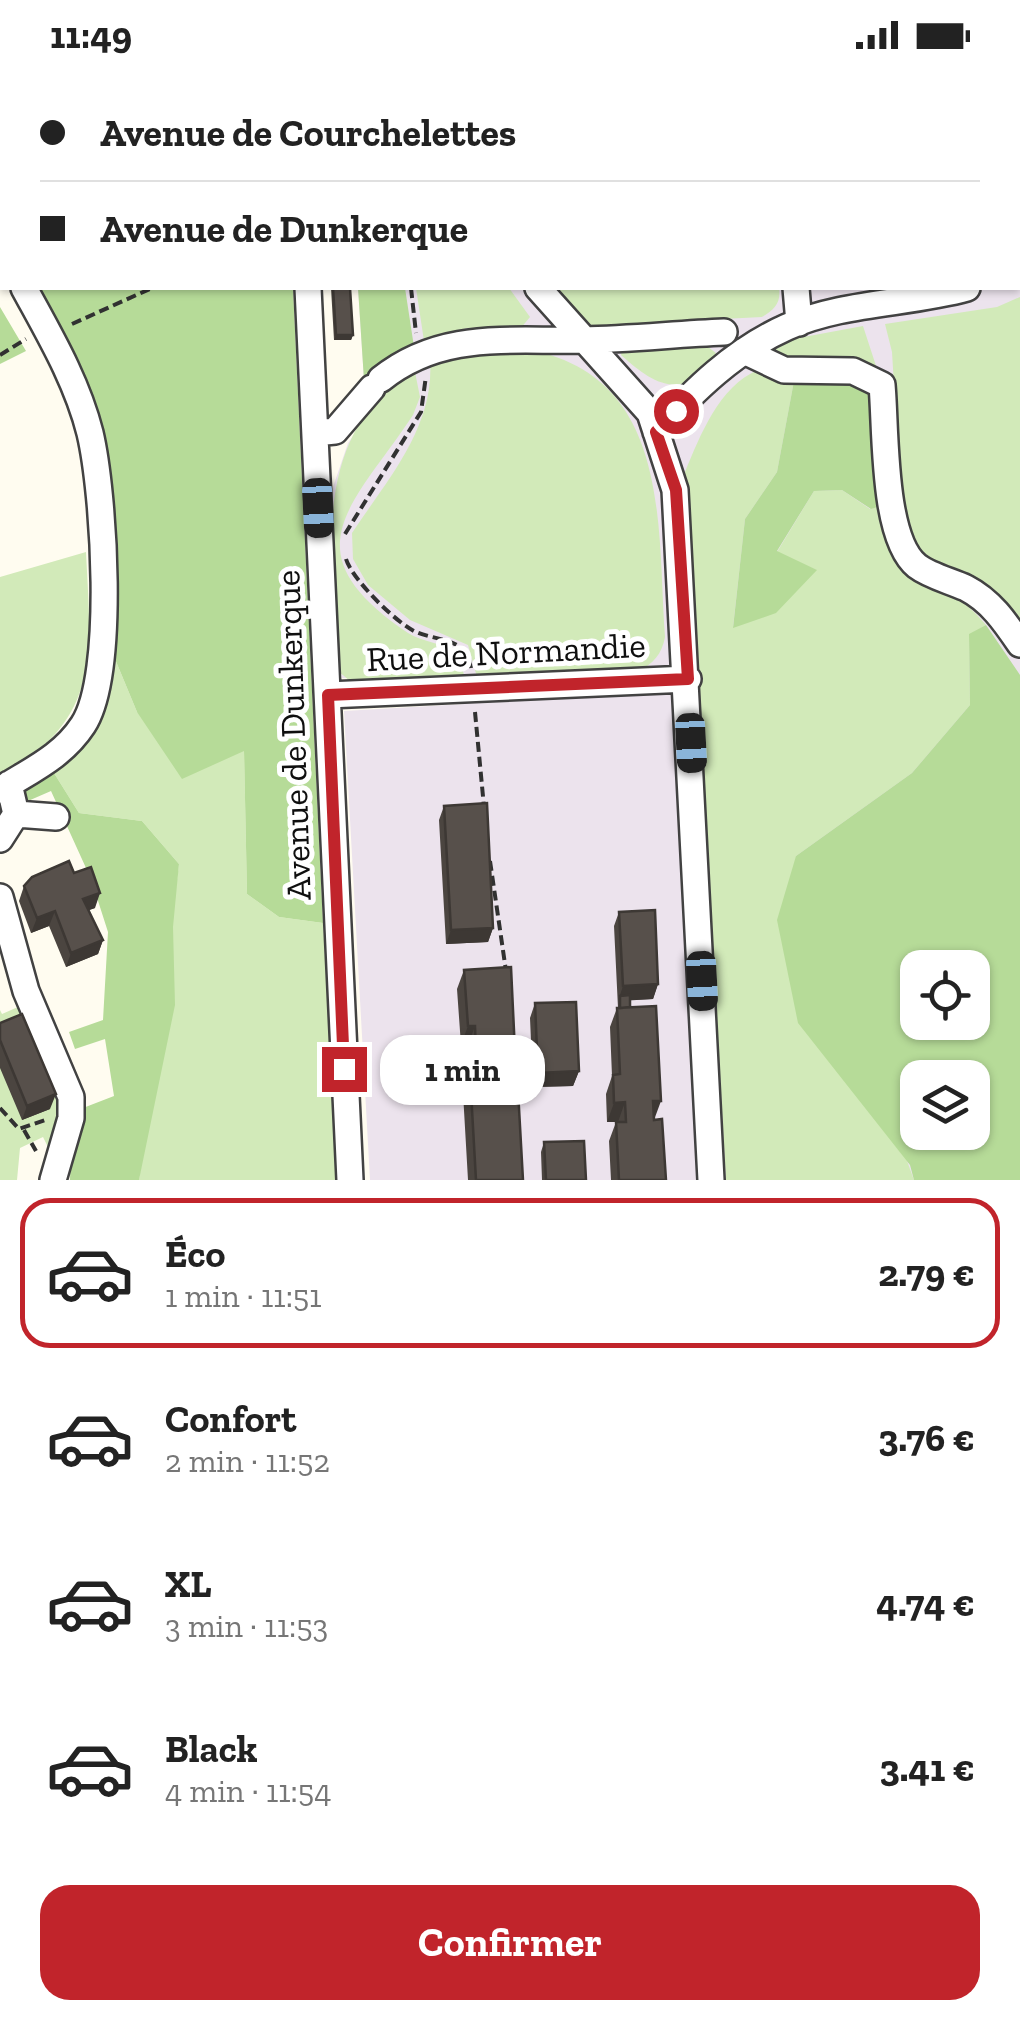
<!DOCTYPE html>
<html lang="fr">
<meta charset="utf-8">
<style>
body{margin:0;font-family:"Zilla Slab",serif;background:#f2f2f2;color:#222;height:100vh;display:flex;flex-direction:column;font-size:38px;white-space:nowrap}
*{box-sizing:border-box;margin:0}
p{font-size:32px;color:#767676}
.icon{flex:none;width:55px;height:55px;fill:none;stroke:currentColor;stroke-width:2;stroke-linecap:round;stroke-linejoin:round}
.map{position:relative;height:1110px;overflow:hidden}
.sheet{display:flex;flex-direction:column;background:#fff;flex:1}
.sheet>*{flex:none}
.guide{position:absolute;left:0px;top:0px;width:1020px;height:220px;box-shadow:0 2px 8px #0004;display:grid;align-content:center;height:220px;padding:0 40px;background:#fff}
.buttons{position:absolute;left:900px;top:880px;display:grid;gap:20px}
.buttons a{display:grid;place-items:center;width:90px;height:90px;border-radius:20px;background:#fff;box-shadow:0 2px 8px #0004;font-size:50px}
.end{position:absolute;width:45px;height:45px;margin:-22px;border:12px solid #c1242b;background:#fff;box-shadow:0 0 0 5px #fff}
.from{border-radius:50%}
.bubble{position:absolute;height:70px;border-radius:30px;background:#fff;box-shadow:0 2px 8px #0004;font-size:32px;font-weight:700;line-height:70px;text-align:center}
.car{position:absolute;width:30px;height:60px;margin:-30px -15px;border-radius:12px;box-shadow:0 0 8px 2px #0007;background:linear-gradient(#222 24%,#8ab4d8 0 40%,#222 0 76%,#8ab4d8 0 86%,#222 0)}
.guide b{display:flex;align-items:center;gap:35px;height:95px;font-size:38px}
.guide b+b{border-top:2px solid #e0e0e0}
.guide i{width:25px;height:25px;background:#222}
ul{padding:18px 0 0;list-style:none}
li{display:flex;align-items:center;gap:30px;height:150px;margin:0 20px 15px;padding:0 20px;border:5px solid transparent;border-radius:30px}
li div{flex:1}
li b{display:block;font-size:38px}
li em{font-style:normal;font-weight:700}
li.current{border-color:#c1242b}
li>.icon{width:90px;height:90px;stroke-width:1.5}
.button{display:flex;gap:20px;margin-top:auto;padding:20px 40px}
.button a{flex:1;height:115px;border-radius:30px;background:#c1242b;color:#fff;font-size:40px;font-weight:700;line-height:115px;text-align:center}
.status{display:flex;justify-content:space-between;align-items:center;height:70px;padding:0 50px;background:#fff;direction:ltr}
.status svg{height:28px;fill:currentColor}
.map>svg:first-child{display:block}
</style>
<div class="status"><b>11:49</b><svg viewBox="0 0 49 12"><path d="M0 12V9h3v3zM5 12V6h3v6zM10 12V3h3v9zM15 12V0h3v12zM26 1h20v11H26zM47 4h2v5h-2z"/></svg></div>
<div class="map">
<svg width="1020" height="1110" viewBox="0 0 1020 1110">
<rect width="100%" height="100%" fill="#fffcf0"/>
<path fill="#ece3ed" fill-rule="evenodd" d="M296,0H1020V1110H370L344,641L464,634V606L342,608L332,420L348,373L380,328L364,310L358,218H1018V2ZM918,898H972V952H918ZM918,1008H972V1062H918Z"/>
<path fill="#d2eab9" d="M416,218H509L530,247L520,259L467,258L424,271Z
M552,218H779C781,233 775,239 762,247L585,256Z
M1020,227V554C992,513 948,503 910,475L902,449L892,282L885,254L997,237Z
M863,256L878,302L766,285L793,269Z
M704,274L716,283C686,333 655,316 621,285L622,281Z
M459,281C485,282 518,277 543,283C672,317 657,464 665,567C662,584 653,594 638,601L477,607L468,575L410,550L368,515L353,489L352,463C387,410 435,357 430,290Z
M414,297L420,327L413,345C352,437 287,481 408,563C422,572 442,573 458,582L464,605L350,611L338,601C333,488 306,371 414,297Z
M758,300L794,311L777,402L745,449L733,557L816,500L777,482L814,421L842,420L870,439L884,435C897,536 939,495 986,555L969,565L970,635L912,703L796,786L914,1110H726L685,402C700,366 719,316 758,300Z
M86,482C91,585 102,650 0,706V507Z
M115,589L137,642L244,680L247,824L279,847L323,853L338,1110H139L179,794L142,751L79,743L54,703C90,673 105,633 115,589Z
M18,937L66,1035L56,1070L48,1077L43,1067L20,1078L17,1110H0V940L2,944Z"/>
<path fill="#b6db98" fill-rule="evenodd" d="M0,0L129,2H2V172Z
M793,0H961L963,2H793Z
M39,218H293L323,853L279,847L247,824L244,681L182,709L137,642L115,589L102,372L79,293Z
M358,218H405L414,277L364,310Z
M0,237L26,281L0,294Z
M794,311C822,312 849,308 872,325L884,435L871,439L842,420L814,421L777,481L817,500L776,543L733,558L745,449L777,402Z
M986,555L1020,605V1110H914L910,1095L798,953L777,850L796,786L912,703L970,635L969,564ZM918,898H972V952H918ZM918,1008H972V1062H918Z
M54,703L79,743L142,751L179,794L173,857L175,935L139,1110H70L71,1074L83,1038L114,1026L105,969L75,979L69,962L103,950L108,862L91,809L51,721L28,731L22,719Z"/>
<g fill="none" stroke-linecap="round" stroke-linejoin="round">
<defs>
<path id="minor" d="M276,0L277,2
M432,0L433,2
M601,0V2
M768,0L771,2
M989,0L990,2
M1018,46L1020,50
M0,183L2,186
M1018,203H1020
M308,218L350,1110
M538,218L650,343L675,420L711,1110
M796,218L799,253
M744,281L784,300L853,301L882,315C886,358 882,468 917,496C930,506 951,511 966,518C991,531 1005,552 1020,574
M381,309C442,260 511,272 583,270C630,269 677,264 724,262
M656,362C694,320 735,280 787,257C842,232 910,234 967,218
M315,363L335,361L372,318
M328,625L688,609
M0,720C31,700 62,687 83,655C116,605 104,422 90,363C77,311 49,264 24,218
M16,744L56,747
M0,769L16,744L9,714
M0,827L26,921L71,1027V1048L53,1110"/>
</defs>
<use href="#minor" stroke="#424242" stroke-width="30"/>
<path stroke="#313131" stroke-width="4" stroke-dasharray="10 5" stroke-linecap="butt" d="M373,0L374,2
M411,218L416,263
M72,254L152,218
M0,285L26,269
M345,464L421,342L426,306
M346,489C352,509 396,553 416,562C440,572 466,567 471,598
M475,642L484,737
M490,791L506,901
M0,1038L19,1059L48,1049
M24,1060L36,1081"/>
<use href="#minor" stroke="#fff" stroke-width="25"/>
</g>
<path fill="#4b4540" d="M331,218H350L353,265L351,270H334Z
M444,736L493,858L488,872L446,874L439,750Z
M74,803L95,838L89,840L103,870L98,884L66,897L49,856L31,863L19,831L24,816Z
M619,842L658,914L653,929L630,930L666,1110H611L609,1071L616,1052H618H607L606,1024L612,1006L610,957L617,938H618L614,856Z
M464,900L508,1001L523,1110H468L463,1023L470,1004H474L469,1003L468,975H461L457,919Z
M535,933L579,1001L573,1016L533,1017L530,948Z
M0,953L50,1039L22,1050L0,998Z
M544,1072L586,1110H542L541,1082Z"/>
<path fill="#3d3834" d="M336,265H353L351,270H334Z
M100,823L95,838L78,844L83,829Z
M55,841L49,856L31,863L37,848Z
M493,858L488,872L446,874L451,860Z
M103,870L98,884L66,897L71,883Z
M658,914L653,929L620,931V926L618,931L623,916Z
M468,956H475L468,975H461Z
M515,982L509,1001L508,983Z
M476,984H480L474,1003H469Z
M579,1001L573,1016L533,1017L538,1003Z
M56,1024L50,1039L22,1050L27,1036Z
M653,1031H661L654,1050Z
M625,1032L618,1052H607L614,1033Z"/>
<path fill="#57504b" stroke="#3d3834" stroke-width="2.5" d="M148,0H171L163,2H149Z
M333,218H350L353,265H336Z
M487,733L493,858L451,860L444,736Z
M69,791L74,803L91,797L100,823L83,829L103,870L71,883L55,841L37,848L24,816L32,807Z
M655,840L658,914L623,916L619,842Z
M511,897L515,982L508,983L509,1002H517L523,1110H476L470,1004H482L480,984H476L475,956H468L464,900Z
M630,925V937L620,938V926Z
M576,932L579,1001L538,1003L535,933Z
M656,936L661,1031H653L654,1050L662,1049L666,1110H619L616,1052H626L625,1032L614,1033L613,1005L620,1004L617,938Z
M22,944L56,1024L27,1036L0,970V953Z
M584,1071L586,1110H546L544,1072Z"/>
<g fill="none" stroke-linecap="round" stroke-linejoin="round">
<path stroke="#c1242b" stroke-width="12" d="M344,999L328,625L688,609L676,420L656,362L676,341"/>
</g>
<g text-anchor="middle" dominant-baseline="central" stroke-width="10" stroke-linejoin="round" paint-order="stroke">
<g font-size="35" fill="#0f0f0f" stroke="#fff">
<text transform="translate(506 582) rotate(-3)">Rue de Normandie</text>
<text transform="translate(293 665) rotate(-92)">Avenue de Dunkerque</text>
</g>
</g>
</svg>
<div class="buttons">
<a><svg class="icon" aria-label="locate" viewBox="0 0 24 24"><circle cx="12" cy="12" r="6"/><path d="M12 2v4M12 18v4M2 12h4M18 12h4"/></svg></a>
<a><svg class="icon" aria-label="layers" viewBox="0 0 24 24"><path d="M12 4l9 5-9 5-9-5zM3 14l9 5 9-5"/></svg></a>
</div>
<i class="end from" style="left:676px;top:341px"></i>
<i class="end" style="left:344px;top:999px"></i>
<div class="bubble" style="left:380px;top:965px;width:165px">1 min</div>
<i class="car" style="left:318px;top:438px;rotate:177deg"></i>
<i class="car" style="left:691px;top:673px;rotate:177deg"></i>
<i class="car" style="left:702px;top:911px;rotate:177deg"></i>
<div class="guide">
<b><i class="from"></i>Avenue de Courchelettes</b>
<b><i></i>Avenue de Dunkerque</b>
</div>
</div>
<section class="sheet">
<ul>
<li class="current"><svg class="icon" aria-label="car" viewBox="0 0 24 24"><path d="M5 17H2v-5l4-1 3-4h7l3 4 3 1v5h-3M9 17h6M6 11h13"/><circle cx="7" cy="17" r="2"/><circle cx="17" cy="17" r="2"/></svg><div><b>Éco</b><p>1 min · 11:51</p></div><em>2.79 €</em></li>
<li><svg class="icon" aria-label="car" viewBox="0 0 24 24"><path d="M5 17H2v-5l4-1 3-4h7l3 4 3 1v5h-3M9 17h6M6 11h13"/><circle cx="7" cy="17" r="2"/><circle cx="17" cy="17" r="2"/></svg><div><b>Confort</b><p>2 min · 11:52</p></div><em>3.76 €</em></li>
<li><svg class="icon" aria-label="car" viewBox="0 0 24 24"><path d="M5 17H2v-5l4-1 3-4h7l3 4 3 1v5h-3M9 17h6M6 11h13"/><circle cx="7" cy="17" r="2"/><circle cx="17" cy="17" r="2"/></svg><div><b>XL</b><p>3 min · 11:53</p></div><em>4.74 €</em></li>
<li><svg class="icon" aria-label="car" viewBox="0 0 24 24"><path d="M5 17H2v-5l4-1 3-4h7l3 4 3 1v5h-3M9 17h6M6 11h13"/><circle cx="7" cy="17" r="2"/><circle cx="17" cy="17" r="2"/></svg><div><b>Black</b><p>4 min · 11:54</p></div><em>3.41 €</em></li>
</ul>
<div class="button"><a>Confirmer</a></div>
</section>
